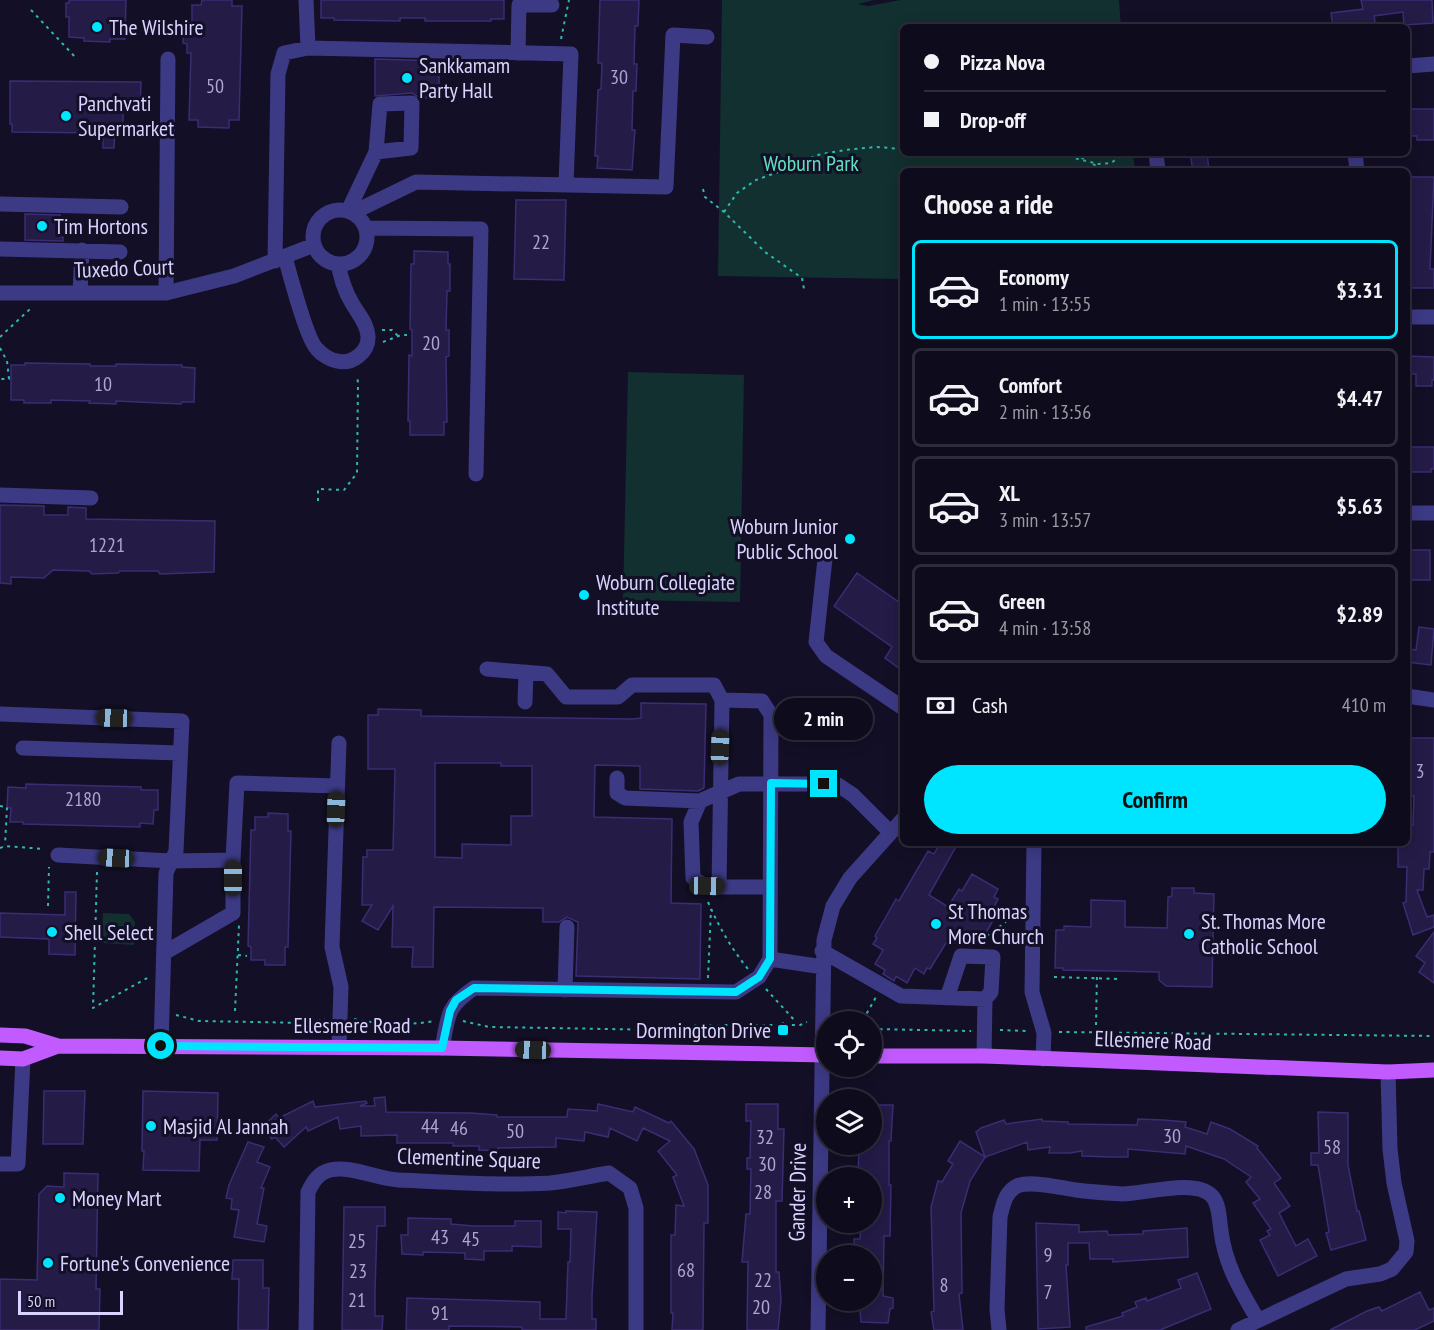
<!DOCTYPE html>
<meta charset="utf-8">
<style>
body{margin:0;font-family:"PT Sans Narrow",sans-serif;background:#171425;color:#f1f3f6;height:100vh;display:flex;flex-direction:column;font-size:22px;white-space:nowrap}
*{box-sizing:border-box;margin:0}
p{font-size:20px;color:#9b9ba3}
.icon{flex:none;width:33px;height:33px;fill:none;stroke:currentColor;stroke-width:2;stroke-linecap:round;stroke-linejoin:round}
.map{position:relative;flex:1;overflow:hidden}
.sheet{position:absolute;left:900px;top:168px;width:510px;height:678px;display:flex;flex-direction:column;background:#0e0b1c;border-radius:9px;box-shadow:0 3px 15px #0003,0 0 0 2px #2e2b3b}
.sheet>*{flex:none}
.hud{position:absolute;left:900px;top:24px;width:510px;height:132px;border-radius:9px;box-shadow:0 3px 15px #0003,0 0 0 2px #2e2b3b;display:grid;align-content:center;height:132px;padding:0 24px;background:#0e0b1c}
.tools{position:absolute;left:816px;top:1011px;display:grid;gap:12px}
.tools a{display:grid;place-items:center;width:66px;height:66px;border-radius:50%;background:#0e0b1c;box-shadow:0 3px 15px #0003,0 0 0 2px #2e2b3b;font-size:30px}
.scale{position:absolute;left:18px;bottom:15px;width:105px;box-sizing:border-box;padding-left:6px;border:3px solid #d9d4ff;border-top:0;font-size:16px;line-height:21px;white-space:nowrap;color:#d9d4ff;-webkit-text-stroke:4px #130f26;paint-order:stroke}
.end{position:absolute;width:27px;height:27px;margin:-14px;border:8px solid #00e5ff;background:#111;box-shadow:0 0 0 3px #111}
.from{border-radius:50%}
.bubble{position:absolute;height:42px;border-radius:21px;background:#0e0b1c;box-shadow:0 3px 15px #0003,0 0 0 2px #2e2b3b;font-size:20px;font-weight:600;line-height:42px;text-align:center}
.car{position:absolute;width:18px;height:36px;margin:-18px -9px;border-radius:8px;box-shadow:0 0 4px 2px #0007;background:linear-gradient(#222 24%,#8ab4d8 0 40%,#222 0 76%,#8ab4d8 0 86%,#222 0)}
.hud b{display:flex;align-items:center;gap:21px;height:57px;font-size:22px}
.hud b+b{border-top:2px solid #2e2b3b}
.hud i{width:15px;height:15px;background:#f1f3f6}
ul{padding:0;list-style:none}
li{display:flex;align-items:center;gap:18px;height:99px;margin:0 12px 9px;padding:0 12px;border:3px solid #2e2b3b;border-radius:9px}
li div{flex:1}
li b{display:block;font-size:22px}
li em{font-style:normal;font-weight:600}
li.selected{border-color:#00e5ff}
li>.icon{width:54px;height:54px;stroke-width:1.5}
h2{padding:0 24px;font-size:27px;line-height:72px}
.pay{display:flex;align-items:center;gap:15px;height:66px;padding:0 24px;font-size:22px}
.pay p{margin-inline-start:auto}
.action{display:flex;gap:12px;margin-top:auto;padding:12px 24px}
.action a{flex:1;height:69px;border-radius:36px;background:#00e5ff;color:#111;font-size:24px;font-weight:600;line-height:69px;text-align:center}
.map>svg:first-child{display:block}
</style>
<div class="map">
<svg width="1434" height="1330" viewBox="0 0 1434 1330">
<rect width="100%" height="100%" fill="#130f26"/>
<path fill="#12302f" d="M722,0H874L858,4L868,6L901,0H1119L1121,27H903V153H1133L1135,171H903V279L718,276Z
M628,372L744,375L740,602L623,600Z
M103,913L129,914L135,922L134,945L102,943Z"/>
<path fill="#241b47" stroke="#3b2d73" stroke-width="1.5" fill-rule="evenodd" d="M69,0H126L125,39H110V42L84,41V38L69,37V17H66V3H69Z
M202,0H232V6H242L239,120H229V128L198,127V120H189L191,53H187V44L183,43L184,29L192,30V5H201Z
M321,0H504V19H491V21H425V18H400V21L334,20V18H321Z
M600,0H639L638,26H635L634,64H637L636,91H633L632,130H635L632,170L597,168L598,156H595L598,90L601,89L602,63H598Z
M1361,0H1432L1433,23L1404,25L1403,12L1374,16L1376,27H1333L1331,13L1363,9Z
M375,59L439,61V98H420L412,93L375,96Z
M10,81L141,82L140,109L123,108V126H115L114,148H103V133L12,132V124H10Z
M1407,109H1434V140H1417V136H1407Z
M1190,153H1207L1209,171H1193Z
M1407,177H1434L1430,269H1434V288H1407Z
M516,200H566L564,280L514,279Z
M25,214L60,215V237H63V241L25,240Z
M414,251L448,252V264H450V291H447L446,330H449V356L446,357L447,422H444V435H410V421H408L409,355L412,356V330L410,329L411,264H414Z
M1407,356L1434,357V380H1432V386H1416V374H1407Z
M25,363L90,364V366H116V364L182,365V367L195,368L194,402H182L181,404L116,401V404L89,403L90,401L51,400V403H24V400H11V365H25Z
M1407,447H1434V469H1431V472H1407Z
M0,505L44,506V515H68V507L86,508V519L215,521L214,572L160,574L158,571H120L118,573L92,574L89,571L53,570L44,578L11,577V584L0,583Z
M1411,550H1430V580H1407V568H1411Z
M857,573L903,605V671L885,658L892,647L834,606Z
M1419,627L1434,629L1431,665L1407,662L1408,649L1416,650Z
M641,703L706,704L704,788L698,791L640,789V766L595,765L594,817L672,819L671,903L701,904L700,979L576,976L578,922L567,917L559,922H543V908L434,907L433,967H412L413,947H392L393,906L378,930L362,921L372,905H362L363,857H367V850H393L395,769H368V715H378V709L421,710V716L632,719L641,718ZM435,763H501V766H532V816H511V845L462,844V858L435,857Z
M1407,738H1434V852H1430L1429,869H1424L1423,890H1417L1427,917L1434,915V927L1413,935L1403,903L1406,902L1407,867H1398V843H1407V825H1413L1414,796H1407Z
M26,784L141,787V790H158V810H154L153,824L140,823V827L23,824V822H10L11,808H7L8,787L26,788Z
M268,813L288,814V831H291L288,947H285V965H265V960H251V947L248,946L251,830H255V817H268Z
M940,843H958L929,895L948,907L959,889L962,891L972,874L998,889L994,897L998,899L993,909L998,912L980,943H946L930,969L927,968L924,974L915,968L907,983L896,976L894,981L883,974L885,970L875,964L883,950L873,944L877,938L875,936L896,899L899,901L928,851L934,854Z
M1172,888H1194V893L1214,894L1212,987L1166,986L1159,980V972L1063,970V968H1055L1056,930H1064V926L1091,927V900L1125,901V927L1167,928L1168,897L1172,896Z
M65,892H76L75,955L49,954V939L0,937V913L65,915Z
M1434,932V983L1419,972L1425,963L1416,956Z
M44,1091H85L83,1144H43Z
M143,1091L218,1093L217,1140H200L199,1171L143,1170L144,1151H142Z
M385,1097L386,1112L470,1113L497,1115V1117H567L568,1109L597,1111L598,1104L633,1112L635,1107L669,1123L671,1121L694,1149L708,1185V1223H704L703,1330H672L673,1313H671V1235H675L676,1205L684,1206L673,1177L677,1175L658,1151L670,1141L643,1128L637,1141L610,1128L608,1137L585,1132L584,1141L556,1138V1147L498,1148V1151L479,1150V1146H453V1143H397V1135L361,1136V1126L340,1129L338,1117L308,1131L306,1127L284,1147L275,1137L272,1139L262,1127L276,1114L279,1118L313,1101L315,1107L366,1101L367,1103L360,1106H375L374,1098Z
M746,1104H778V1129H784L782,1201H776V1272H779L781,1300L778,1330H747L748,1262H742L746,1214H750L751,1169H747V1158H750L751,1121H746Z
M872,1105H893L891,1141H889V1185H891L890,1236H884L883,1296L893,1298V1308L890,1309L888,1323L861,1322L859,1300H872V1256H854V1239H860L861,1222H872V1178H858L859,1144H872Z
M1318,1112L1348,1113V1165L1357,1211H1359L1366,1240L1331,1250L1326,1233L1329,1232L1318,1165H1311V1153H1319Z
M1042,1119V1121L1068,1122V1124L1137,1125L1138,1119L1163,1120L1186,1122L1185,1127L1207,1134L1211,1122L1230,1129L1258,1146L1257,1148L1281,1178L1274,1183L1290,1206L1279,1213L1296,1246L1308,1239L1317,1256L1278,1276L1260,1240L1270,1235L1267,1231L1271,1229L1253,1203L1260,1199L1246,1182L1251,1177L1224,1159L1186,1146L1185,1154L1128,1149V1157H1109L1082,1156V1151L1070,1153H1049L1050,1147L1028,1150L1027,1142L985,1157L970,1181L961,1213L962,1293L959,1294L963,1330H934L931,1312L934,1311L931,1207L938,1181L942,1182L953,1164L948,1161L960,1141L985,1157L976,1132L981,1128L1004,1120L1006,1124Z
M248,1142L264,1147L257,1162L270,1167L261,1188H264L257,1224L267,1226L264,1242L234,1237L239,1210L231,1209L232,1199L226,1198L229,1185Z
M64,1173L98,1174L96,1289H100L99,1330H0V1279L37,1280L39,1194L47,1186L64,1187Z
M344,1207H385V1226H377L375,1291V1316H383L382,1330H342Z
M566,1211L597,1212L592,1296V1319H596V1330H522V1327L449,1326V1330H406L407,1298L540,1302V1319H566L568,1262H570L571,1229H558V1212L566,1213Z
M408,1218L451,1219V1224L473,1226H515V1221H541V1247L512,1246V1251H484V1260L465,1259V1253L423,1252V1255L402,1254L401,1235H408Z
M1036,1223L1079,1225V1232L1107,1231L1108,1235L1143,1234V1231L1187,1228L1188,1257L1113,1262V1259H1090L1089,1243H1068V1265H1066L1070,1327L1038,1329Z
M233,1260H263V1288H269L268,1330H238L239,1279H232Z
M1197,1273L1211,1309L1160,1330H1086V1327L1123,1316L1122,1313L1137,1307L1135,1302L1146,1298L1147,1301L1181,1288L1178,1280Z
M1420,1292L1429,1310L1434,1308V1321L1415,1330H1330L1367,1311L1379,1307L1382,1311Z"/>
<g fill="none" stroke-linecap="round" stroke-linejoin="round">
<path stroke="#2fb8b0" stroke-width="2" stroke-dasharray="3 4.5" stroke-linecap="butt" d="M31,10L76,58
M561,39L569,0
M1054,153L1098,164L1111,163L1125,153
M1075,153L1085,160
M1093,164L1104,171
M703,189L705,197L724,212L765,252L802,278L804,289
M724,212L737,193L756,180L795,166L817,155L845,150L876,147L903,149
M382,330H392L398,336
M0,337L30,309
M383,342L401,335H407
M0,348L7,361L9,379H0
M318,501V489L344,490L357,473L358,383L357,375
M0,806L7,807L5,845
M0,848L5,846L44,849
M97,872L93,1008L149,977
M708,902C719,927 731,948 748,969
M48,906L49,867
M987,936L1006,922
M238,955L247,956
M1054,977L1121,979
M708,978L711,909
M766,989L796,1022
M235,1011L239,925
M176,1015L199,1021L308,1023L325,1019
M354,1019C382,1025 405,1026 434,1021
M863,1020L876,997
M463,1021L489,1027L667,1030L696,1025H800L807,1022
M1096,1025L1097,973
M872,1029L971,1031
M783,1030V1022
M1000,1030L1027,1031
M1059,1032L1434,1036"/>
<path stroke="#3d3a85" stroke-width="15" d="M306,0L308,48
M518,53L519,5H552
M1407,66L1434,64
M1156,153L1158,171
M1355,153L1357,171
M0,204L121,207
M313 237a27 27 0 1 1 54 0a27 27 0 1 1-54 0Z
M348,211L376,152L380,104L412,103L411,148L376,152
M352,213L416,182L666,187L673,35L707,37
M366,228L481,229L476,474
M0,249L120,252
M285,257C290,275 307,340 317,349C321,354 330,360 337,361C352,365 369,352 368,336C367,323 358,314 352,303C344,290 341,278 338,264
M275,261L278,74L284,53L308,48L571,54L566,184
M80,292L82,250
M0,293H166L234,276L314,245
M166,293L168,59
M1407,317H1434
M0,495L91,498
M1407,513H1434
M825,559L816,642L826,656L903,708
M487,669L547,674L566,697H618L632,685H714L722,700L762,701L771,715L770,959
M1407,696L1434,700
M525,702L526,672
M0,714L182,721L176,851L166,873L161,1046
M339,743L332,947L341,987L339,1047
M23,748L180,753
M617,778V793L625,798L700,801L739,784H823L838,785L853,795L890,832
M700,801L691,822L693,878L707,887H770
M1034,843L1032,992L1044,1033L1043,1059
M58,855L171,861L233,860
M719,887L722,700
M822,951L901,996L985,999L984,1056
M164,953L233,913V860L237,783L337,786
M565,990L567,927
M947,998L961,956L993,957L991,992L985,999
M442,1048C449,1015 445,1008 474,988L736,992L759,977L770,959L823,967
M0,1164H18L23,1059
M306,1330L308,1192C313,1182 318,1173 330,1170C350,1165 377,1179 398,1180C448,1182 500,1186 550,1183C569,1181 590,1176 609,1173L630,1188L636,1208V1330
M818,1330L824,940L833,906L850,878L903,819
M999,1330L997,1309L1000,1217C1003,1205 1005,1192 1017,1186C1031,1180 1061,1188 1076,1190C1091,1192 1107,1193 1122,1194C1145,1194 1195,1178 1212,1196C1220,1205 1219,1220 1221,1231C1225,1265 1241,1291 1258,1320
M1238,1330L1346,1279L1380,1274L1392,1269L1406,1252L1407,1241L1394,1183L1390,1149L1388,1072"/>
<path stroke="#c25bff" stroke-width="15" d="M0,1035L25,1036L58,1046L442,1048L826,1055
M872,1056H984L1388,1072L1434,1070
M0,1058L23,1059L58,1046"/>
</g>
<g fill="none" stroke-linecap="round" stroke-linejoin="round">
<path stroke="#00e5ff" stroke-width="8" d="M161,1046L442,1048L450,1011L456,1000L474,988L736,992L759,977L770,959L771,783L824,784"/>
</g>
<g fill="#00e5ff" stroke="#130f26" stroke-width="2">
<circle cx="97" cy="27" r="6"/>
<circle cx="407" cy="78" r="6"/>
<circle cx="66" cy="116" r="6"/>
<circle cx="42" cy="226" r="6"/>
<circle cx="850" cy="539" r="6"/>
<circle cx="584" cy="595" r="6"/>
<circle cx="936" cy="924" r="6"/>
<circle cx="52" cy="932" r="6"/>
<circle cx="1189" cy="934" r="6"/>
<rect x="777" y="1024" width="12" height="12" rx="3"/>
<circle cx="151" cy="1126" r="6"/>
<circle cx="60" cy="1198" r="6"/>
<circle cx="48" cy="1263" r="6"/>
</g>
<g text-anchor="middle" dominant-baseline="central" stroke-width="6" stroke-linejoin="round" paint-order="stroke">
<g font-size="20" fill="#aca6d1">
<text x="619" y="77">30</text>
<text x="215" y="86">50</text>
<text x="541" y="242">22</text>
<text x="431" y="343">20</text>
<text x="103" y="384">10</text>
<text x="107" y="545">1221</text>
<text x="1420" y="771">3</text>
<text x="83" y="799">2180</text>
<text x="430" y="1126">44</text>
<text x="459" y="1128">46</text>
<text x="515" y="1131">50</text>
<text x="1172" y="1136">30</text>
<text x="765" y="1137">32</text>
<text x="1332" y="1147">58</text>
<text x="767" y="1164">30</text>
<text x="763" y="1192">28</text>
<text x="440" y="1237">43</text>
<text x="471" y="1239">45</text>
<text x="357" y="1241">25</text>
<text x="1048" y="1255">9</text>
<text x="686" y="1270">68</text>
<text x="358" y="1271">23</text>
<text x="763" y="1280">22</text>
<text x="944" y="1285">8</text>
<text x="1048" y="1292">7</text>
<text x="357" y="1300">21</text>
<text x="761" y="1307">20</text>
<text x="440" y="1313">91</text>
</g>
<g font-size="22" fill="#d9d4ff" stroke="#130f26" text-anchor="start">
<text x="109" y="27">The Wilshire</text>
<text x="419" y="65">Sankkamam<tspan x="419" dy="25">Party Hall</tspan></text>
<text x="78" y="103">Panchvati<tspan x="78" dy="25">Supermarket</tspan></text>
<text x="54" y="226">Tim Hortons</text>
<text x="838" y="526" text-anchor="end">Woburn Junior<tspan x="838" dy="25">Public School</tspan></text>
<text x="596" y="582">Woburn Collegiate<tspan x="596" dy="25">Institute</tspan></text>
<text x="948" y="911">St Thomas<tspan x="948" dy="25">More Church</tspan></text>
<text x="1201" y="921">St. Thomas More<tspan x="1201" dy="25">Catholic School</tspan></text>
<text x="64" y="932">Shell Select</text>
<text x="771" y="1030" text-anchor="end">Dormington Drive</text>
<text x="163" y="1126">Masjid Al Jannah</text>
<text x="72" y="1198">Money Mart</text>
<text x="60" y="1263">Fortune's Convenience</text>
</g>
<g font-size="22" fill="#5fe0c0" stroke="#130f26">
<text x="811" y="163">Woburn Park</text>
</g>
<g font-size="22" fill="#d9d4ff" stroke="#130f26">
<text transform="translate(124 268) rotate(-2)">Tuxedo Court</text>
<text x="352" y="1025">Ellesmere Road</text>
<text transform="translate(1153 1040) rotate(2)">Ellesmere Road</text>
<text transform="translate(469 1158) rotate(2)">Clementine Square</text>
<text transform="translate(797 1192) rotate(-89)">Gander Drive</text>
</g>
</g>
</svg>
<div class="tools">
<a><svg class="icon" aria-label="locate" viewBox="0 0 24 24"><circle cx="12" cy="12" r="6"/><path d="M12 2v4M12 18v4M2 12h4M18 12h4"/></svg></a>
<a><svg class="icon" aria-label="layers" viewBox="0 0 24 24"><path d="M12 4l9 5-9 5-9-5zM3 14l9 5 9-5"/></svg></a>
<a>+</a>
<a>−</a>
</div>
<div class="scale">50 m</div>
<i class="end from" style="left:161px;top:1046px"></i>
<i class="end" style="left:824px;top:784px"></i>
<div class="bubble" style="left:774px;top:698px;width:99px">2 min</div>
<i class="car" style="left:114px;top:718px;rotate:272deg"></i>
<i class="car" style="left:720px;top:747px;rotate:2deg"></i>
<i class="car" style="left:336px;top:809px;rotate:2deg"></i>
<i class="car" style="left:116px;top:858px;rotate:273deg"></i>
<i class="car" style="left:233px;top:878px;rotate:0deg"></i>
<i class="car" style="left:707px;top:886px;rotate:91deg"></i>
<i class="car" style="left:533px;top:1050px;rotate:272deg"></i>
<div class="hud">
<b><i class="from"></i>Pizza Nova</b>
<b><i></i>Drop-off</b>
</div>
<section class="sheet">
<h2>Choose a ride</h2>
<ul>
<li class="selected"><svg class="icon" aria-label="car" viewBox="0 0 24 24"><path d="M5 17H2v-5l4-1 3-4h7l3 4 3 1v5h-3M9 17h6M6 11h13"/><circle cx="7" cy="17" r="2"/><circle cx="17" cy="17" r="2"/></svg><div><b>Economy</b><p>1 min · 13:55</p></div><em>$3.31</em></li>
<li><svg class="icon" aria-label="car" viewBox="0 0 24 24"><path d="M5 17H2v-5l4-1 3-4h7l3 4 3 1v5h-3M9 17h6M6 11h13"/><circle cx="7" cy="17" r="2"/><circle cx="17" cy="17" r="2"/></svg><div><b>Comfort</b><p>2 min · 13:56</p></div><em>$4.47</em></li>
<li><svg class="icon" aria-label="car" viewBox="0 0 24 24"><path d="M5 17H2v-5l4-1 3-4h7l3 4 3 1v5h-3M9 17h6M6 11h13"/><circle cx="7" cy="17" r="2"/><circle cx="17" cy="17" r="2"/></svg><div><b>XL</b><p>3 min · 13:57</p></div><em>$5.63</em></li>
<li><svg class="icon" aria-label="car" viewBox="0 0 24 24"><path d="M5 17H2v-5l4-1 3-4h7l3 4 3 1v5h-3M9 17h6M6 11h13"/><circle cx="7" cy="17" r="2"/><circle cx="17" cy="17" r="2"/></svg><div><b>Green</b><p>4 min · 13:58</p></div><em>$2.89</em></li>
</ul>
<div class="pay"><svg class="icon" aria-label="cash" viewBox="0 0 24 24"><path d="M3 7h18v10H3z"/><circle cx="12" cy="12" r="2"/></svg>Cash<p>410 m</p></div>
<div class="action"><a>Confirm</a></div>
</section>
</div>
